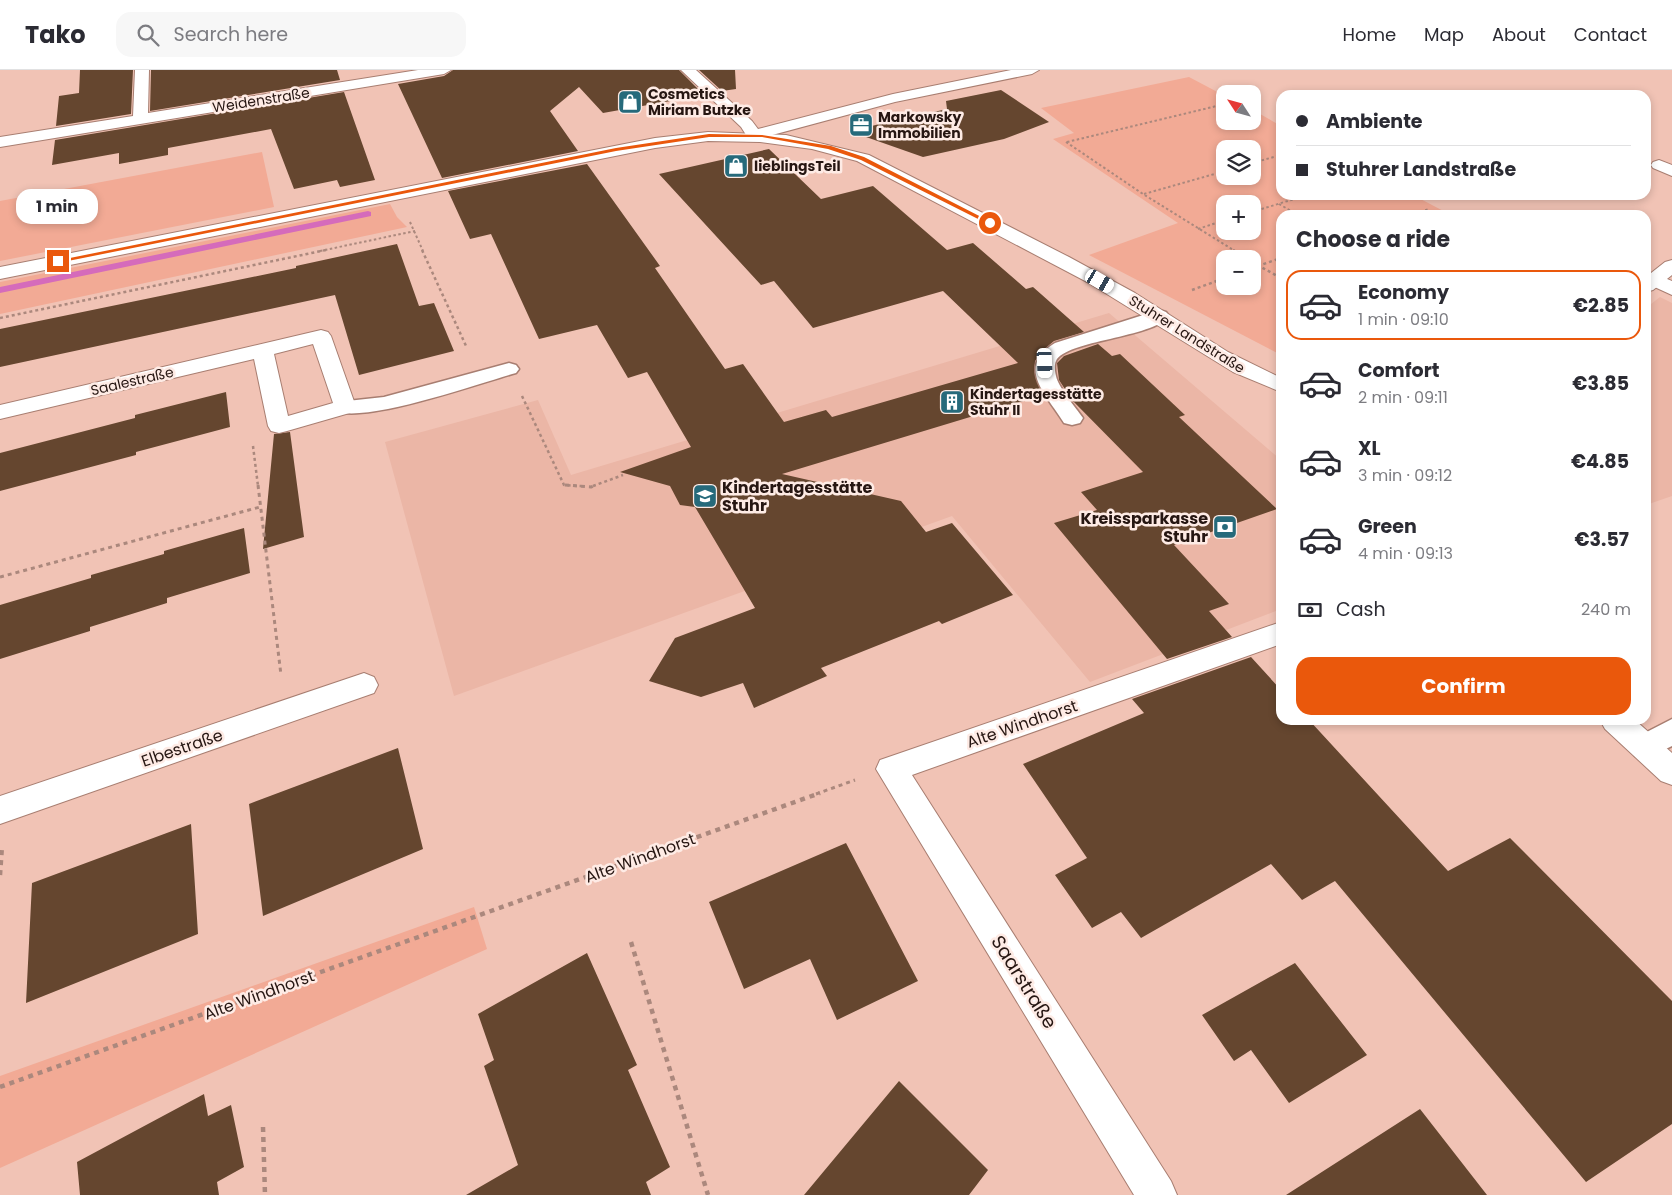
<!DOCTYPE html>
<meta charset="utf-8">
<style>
body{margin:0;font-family:Poppins,sans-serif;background:#f7f7f7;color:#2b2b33;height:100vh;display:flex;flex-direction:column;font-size:19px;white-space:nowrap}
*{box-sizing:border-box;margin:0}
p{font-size:16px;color:#7c7c81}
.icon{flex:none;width:28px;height:28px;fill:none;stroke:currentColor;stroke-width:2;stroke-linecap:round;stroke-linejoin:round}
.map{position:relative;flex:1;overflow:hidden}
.side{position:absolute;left:1276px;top:140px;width:375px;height:515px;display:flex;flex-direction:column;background:#fff;border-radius:15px;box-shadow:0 2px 8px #0003}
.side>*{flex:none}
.banner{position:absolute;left:1276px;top:20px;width:375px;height:110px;border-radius:15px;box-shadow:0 2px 8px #0003;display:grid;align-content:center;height:110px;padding:0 20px;background:#fff}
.needle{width:32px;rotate:306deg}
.controls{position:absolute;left:1216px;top:15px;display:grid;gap:10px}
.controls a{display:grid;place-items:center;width:45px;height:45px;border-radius:10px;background:#fff;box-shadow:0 2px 8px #0003;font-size:25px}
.end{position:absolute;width:22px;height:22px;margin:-11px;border:6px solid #ea580c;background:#fff;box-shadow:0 0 0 2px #fff}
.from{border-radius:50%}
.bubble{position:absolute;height:35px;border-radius:15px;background:#fff;box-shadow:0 2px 8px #0003;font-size:16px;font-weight:700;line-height:35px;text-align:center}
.car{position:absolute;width:15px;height:30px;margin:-15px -8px;border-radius:6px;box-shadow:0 0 4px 1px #0007;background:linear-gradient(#fff 24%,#345 0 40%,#fff 0 76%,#345 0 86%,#fff 0)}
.banner b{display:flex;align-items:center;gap:18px;height:48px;font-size:19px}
.banner b+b{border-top:1px solid #e1e1e2}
.banner i{width:12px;height:12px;background:#2b2b33}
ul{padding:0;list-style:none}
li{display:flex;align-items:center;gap:15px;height:70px;margin:0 10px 8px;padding:0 10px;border:2px solid transparent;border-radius:15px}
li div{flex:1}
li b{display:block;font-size:19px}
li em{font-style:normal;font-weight:700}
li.active{border-color:#ea580c}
li>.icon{width:45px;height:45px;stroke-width:1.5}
h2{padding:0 20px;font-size:22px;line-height:60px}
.pay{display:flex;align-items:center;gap:12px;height:55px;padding:0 20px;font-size:19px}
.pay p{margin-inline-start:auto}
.cta{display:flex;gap:10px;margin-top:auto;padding:10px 20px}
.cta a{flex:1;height:58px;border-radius:15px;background:#ea580c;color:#fff;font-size:20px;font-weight:700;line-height:58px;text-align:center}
header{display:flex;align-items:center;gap:30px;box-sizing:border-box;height:70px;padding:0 25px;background:#fff;border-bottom:1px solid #e1e1e2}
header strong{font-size:24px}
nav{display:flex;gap:28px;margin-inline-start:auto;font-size:18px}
.search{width:350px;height:45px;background:#f7f7f7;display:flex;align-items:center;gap:12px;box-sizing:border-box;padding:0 18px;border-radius:15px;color:#7c7c81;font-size:19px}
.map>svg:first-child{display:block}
</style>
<header>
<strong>Tako</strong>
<div class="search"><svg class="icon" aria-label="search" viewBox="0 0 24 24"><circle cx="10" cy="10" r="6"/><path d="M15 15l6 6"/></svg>Search here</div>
<nav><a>Home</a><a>Map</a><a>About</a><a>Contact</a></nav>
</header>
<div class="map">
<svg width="1672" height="1125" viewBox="0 0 1672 1125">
<rect width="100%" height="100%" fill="#f1c3b5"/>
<path fill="#ebb6a6" d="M1660,227L1672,233V426L1646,435V238Z
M1109,243L1281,390V539L1090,612L952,446L454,626L385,372L538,330L571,405Z"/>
<path fill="#f2aa95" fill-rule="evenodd" d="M1189,7L1225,26V51H1252L1253,40L1281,56V125H1413L1451,145H1281V285L1089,185L1178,153L1053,69L1074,63L1041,38ZM1225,79H1252V106H1225ZM1225,134H1252V161H1225ZM1225,189H1252V216H1225Z
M262,82L274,137L0,191V131Z
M390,134L397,147L407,157L0,244V212Z
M474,837L487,879L0,1098V1006Z"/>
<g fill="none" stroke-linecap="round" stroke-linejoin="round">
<path fill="#d56bbb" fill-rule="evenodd" d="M368,141L371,142V146L0,223V217Z"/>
</g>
<path fill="#65462f" d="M80,0H133L131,44L56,56L59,26L79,23Z
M151,0H337L340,10L150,41Z
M453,0H679L704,25L603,43L579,17L550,41L578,81L442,108L398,14L444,6Z
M699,0H735L736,19L722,21Z
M1001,20L1049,52L1004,69L923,87L849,61L947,39L946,31Z
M344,22L375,110L340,117L337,110L294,119L271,59L168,78V85L119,94V83L52,95L55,70Z
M769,79L821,129L873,116L947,180L973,173L1026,219L1033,217L1084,262L1054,271L1042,281L1035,291L1034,301L1043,325L782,404L901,431L926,462L952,453L1013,525L942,554L939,551L821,598L827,606L754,638L743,613L701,627L649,611L675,568L755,538L695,437L680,435L670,416L620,402L691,377L647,302L628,308L597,255L539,269L491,164L470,169L448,121L587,94L660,196L655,198L725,299L743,294L784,352L826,340L832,347L1018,293L943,221L813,258L774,211L761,215L659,104Z
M397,174L419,236L434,233L454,281L359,305L335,225L0,297V259L296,198V196Z
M1098,274L1112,286L1120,284L1185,345L1179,347L1277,439L1174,475L1229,534L1209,541L1232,567L1167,589L1054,453L1097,440L1081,422L1143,402L1072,330L1059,310L1057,293L1064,286Z
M226,322L230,357L136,382V385L0,421V383L135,348V352V345Z
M290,362L304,467L263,479L274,364Z
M244,458L250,503L167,528V533L90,557V561L0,589V535L91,508V505L164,484V481Z
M1251,587L1281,620V650H1309L1448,801L1510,768L1672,931V1054L1586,1112L1335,811L1302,830L1271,794L1141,868L1121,842L1092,858L1055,805L1087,788L1023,694L1144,643L1132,629Z
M398,678L423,779L263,846L249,734Z
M191,754L198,864L26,933L32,813Z
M846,773L918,911L837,950L810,889L744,919L709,832Z
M587,883L637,995L628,1000L670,1097L646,1112L651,1125H466L518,1095L484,996L494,990L478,944Z
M1295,893L1367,985L1289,1033L1251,980L1234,991L1202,945Z
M899,1011L988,1100L969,1125H804Z
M204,1024L208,1046L231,1035L244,1097L217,1112L219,1125H80L77,1092Z
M1420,1039L1487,1125H1286Z"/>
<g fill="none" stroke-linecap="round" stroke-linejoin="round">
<defs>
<path id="lane" d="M1159,240L1166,242L1169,246C1153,268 1066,270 1056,291C1054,295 1055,302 1056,306C1058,317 1076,338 1083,348L1080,353L1072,355L1064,353C1046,324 1015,297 1055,273Z
M509,293L516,295L519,299L516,303C477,314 373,351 338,342L334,337L338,332L384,327Z
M1672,649V676L1645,689L1635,686L1631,677L1635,668Z"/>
<path id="street" d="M135,0H149L148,43L418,0H451L444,4L0,77V67L133,46Z
M681,0H696L752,51L758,59L893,24L1011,0H1039L1032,4L895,32L754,70L748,68L741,57Z
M1659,90L1672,95V106L1653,98L1651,95L1653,92Z
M1655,204L1672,211V225L1648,214L1646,209Z
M321,260L328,262L331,266L356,337L353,342L287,361L279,363L271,361L268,356L254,289L0,349V335ZM313,274L333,333L288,346L274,284Z
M1281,552V574L912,705L1171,1111L1177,1125H1134L876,699L880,690Z
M364,603L374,607L378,615L374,623L0,754V726Z"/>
<path id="secondary" d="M708,62L786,65L869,85L1069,187L1135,223L1228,282L1281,308V322L1233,302L1089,213L857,91L812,79L760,72L708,71L655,78L0,209V197L655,68Z
M1672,190V205L1653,220L1646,222V207L1665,192Z
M1600,650H1635L1672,683V715L1661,711L1605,659Z"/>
</defs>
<use href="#lane" stroke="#a87e71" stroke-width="3"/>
<use href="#street" stroke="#a87e71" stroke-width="2"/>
<use href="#secondary" stroke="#a87e71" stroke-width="2"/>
<path stroke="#ab887d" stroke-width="2" stroke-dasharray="2.5 2.5" stroke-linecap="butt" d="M1066,72L1143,124L1235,181
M1067,72L1225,34
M1252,93L1281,85
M1144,124L1225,101
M1279,134L1298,145
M1252,142L1307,125
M1411,145L1429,139
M410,152L423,181
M1198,159L1225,150
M320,181L415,161"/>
<path stroke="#ab887d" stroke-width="2.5" stroke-dasharray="3 3" stroke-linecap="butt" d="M422,180L467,278
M1233,180L1248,189
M1252,192L1281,208
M1252,198L1281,188
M1192,220L1225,208
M0,248L326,180
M522,326L564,415L581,416
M253,376L258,416
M593,416L623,405"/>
<path stroke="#ab887d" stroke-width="3" stroke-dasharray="4 4" stroke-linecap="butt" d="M258,415L281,605
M565,415L591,417L596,415
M0,507L260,437
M816,724L855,710"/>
<path stroke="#ab887d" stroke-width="4.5" stroke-dasharray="5 5" stroke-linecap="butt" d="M0,805L2,776
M631,872L708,1125
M0,1017L820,723
M263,1057L265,1125"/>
<use href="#lane" fill="#fff" fill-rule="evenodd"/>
<use href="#street" fill="#fff" fill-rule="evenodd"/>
<use href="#secondary" fill="#fff" fill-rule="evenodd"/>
</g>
<path fill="#ea580c" d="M709,64L762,65L831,76L864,87L993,153L988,154L861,90L828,79L762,67H709L616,81L58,193L55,191L616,78Z"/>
<defs>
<symbol id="shop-square" viewBox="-11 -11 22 22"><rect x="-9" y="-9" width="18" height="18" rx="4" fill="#266a7b" stroke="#feebe5"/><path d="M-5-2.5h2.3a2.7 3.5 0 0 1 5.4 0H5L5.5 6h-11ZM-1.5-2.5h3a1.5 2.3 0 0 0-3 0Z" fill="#fff"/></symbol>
<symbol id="office-square" viewBox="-11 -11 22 22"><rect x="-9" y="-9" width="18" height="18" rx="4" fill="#266a7b" stroke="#feebe5"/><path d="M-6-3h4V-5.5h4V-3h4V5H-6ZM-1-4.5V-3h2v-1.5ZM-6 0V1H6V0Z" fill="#fff"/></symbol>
<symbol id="building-square" viewBox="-11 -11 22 22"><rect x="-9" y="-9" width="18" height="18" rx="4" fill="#266a7b" stroke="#feebe5"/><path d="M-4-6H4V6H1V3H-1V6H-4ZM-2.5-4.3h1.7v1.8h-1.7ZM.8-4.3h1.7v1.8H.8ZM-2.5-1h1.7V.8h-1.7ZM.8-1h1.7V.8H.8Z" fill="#fff"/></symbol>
<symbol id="school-square" viewBox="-11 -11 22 22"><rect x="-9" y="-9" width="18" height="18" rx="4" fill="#266a7b" stroke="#feebe5"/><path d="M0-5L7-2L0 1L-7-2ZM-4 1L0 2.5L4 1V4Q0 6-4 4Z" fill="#fff"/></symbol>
<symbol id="bank-square" viewBox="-11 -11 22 22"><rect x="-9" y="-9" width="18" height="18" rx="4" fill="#266a7b" stroke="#feebe5"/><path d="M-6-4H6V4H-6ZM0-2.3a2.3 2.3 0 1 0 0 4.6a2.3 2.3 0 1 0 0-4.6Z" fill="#fff"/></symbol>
</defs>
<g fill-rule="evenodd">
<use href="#shop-square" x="616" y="18" width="28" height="28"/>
<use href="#office-square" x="847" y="41" width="28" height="28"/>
<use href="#shop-square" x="722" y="82" width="28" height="28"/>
<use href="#building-square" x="938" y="318" width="28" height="28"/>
<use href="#school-square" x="691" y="412" width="28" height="28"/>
<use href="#bank-square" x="1211" y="443" width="28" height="28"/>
</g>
<g text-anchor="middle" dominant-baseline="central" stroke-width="5" stroke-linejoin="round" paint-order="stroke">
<g font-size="14" font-weight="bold" fill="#261612" stroke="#feebe5" text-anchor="start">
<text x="648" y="24">Cosmetics<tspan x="648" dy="16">Miriam Butzke</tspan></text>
<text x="878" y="47">Markowsky<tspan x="878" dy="16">Immobilien</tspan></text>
<text x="754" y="96">lieblingsTeil</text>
<text x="970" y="324">Kindertagesstätte<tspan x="970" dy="16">Stuhr II</tspan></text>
</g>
<g font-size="14" fill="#261612" stroke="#feebe5">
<text transform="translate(261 30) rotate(-9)">Weidenstraße</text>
<text transform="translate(1187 264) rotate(32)">Stuhrer Landstraße</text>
<text transform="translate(132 311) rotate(-13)">Saalestraße</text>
</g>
<g font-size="16" font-weight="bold" fill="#261612" stroke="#feebe5" text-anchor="start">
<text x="722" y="417">Kindertagesstätte<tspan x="722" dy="18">Stuhr</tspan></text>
<text x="1208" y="448" text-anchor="end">Kreissparkasse<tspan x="1208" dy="18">Stuhr</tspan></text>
</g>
<g font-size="16" fill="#261612" stroke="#feebe5">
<text transform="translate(1022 654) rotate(-19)">Alte Windhorst</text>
<text transform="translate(182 678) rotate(-19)">Elbestraße</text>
<text transform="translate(640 788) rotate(-20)">Alte Windhorst</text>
<text transform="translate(259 925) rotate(-20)">Alte Windhorst</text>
</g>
<g font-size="19" fill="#261612" stroke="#feebe5">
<text transform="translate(1024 912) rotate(58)">Saarstraße</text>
</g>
</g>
</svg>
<div class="controls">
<a><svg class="needle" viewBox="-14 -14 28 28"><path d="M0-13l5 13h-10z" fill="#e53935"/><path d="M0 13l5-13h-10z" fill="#7c7c81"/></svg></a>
<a><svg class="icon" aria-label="layers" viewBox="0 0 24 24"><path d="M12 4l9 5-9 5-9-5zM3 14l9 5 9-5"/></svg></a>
<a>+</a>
<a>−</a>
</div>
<i class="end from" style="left:990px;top:153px"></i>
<i class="end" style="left:58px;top:191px"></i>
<div class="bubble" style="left:16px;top:119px;width:82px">1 min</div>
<i class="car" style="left:1100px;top:211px;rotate:120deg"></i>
<i class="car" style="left:1045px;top:293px;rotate:177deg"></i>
<div class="banner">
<b><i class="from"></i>Ambiente</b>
<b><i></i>Stuhrer Landstraße</b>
</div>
<section class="side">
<h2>Choose a ride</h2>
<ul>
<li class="active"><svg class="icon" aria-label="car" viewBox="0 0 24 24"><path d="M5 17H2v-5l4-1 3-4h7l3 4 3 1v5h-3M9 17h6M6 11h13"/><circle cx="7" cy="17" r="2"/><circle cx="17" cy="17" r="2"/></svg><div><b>Economy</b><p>1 min · 09:10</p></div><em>€2.85</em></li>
<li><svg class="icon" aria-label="car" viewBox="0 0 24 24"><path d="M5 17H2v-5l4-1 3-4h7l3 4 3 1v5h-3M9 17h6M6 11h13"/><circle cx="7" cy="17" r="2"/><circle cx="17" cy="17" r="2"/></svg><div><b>Comfort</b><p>2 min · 09:11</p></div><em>€3.85</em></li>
<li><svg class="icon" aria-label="car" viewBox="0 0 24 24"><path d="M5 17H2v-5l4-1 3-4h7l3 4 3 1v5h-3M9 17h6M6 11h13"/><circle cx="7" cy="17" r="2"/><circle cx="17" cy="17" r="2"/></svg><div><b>XL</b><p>3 min · 09:12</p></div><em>€4.85</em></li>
<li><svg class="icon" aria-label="car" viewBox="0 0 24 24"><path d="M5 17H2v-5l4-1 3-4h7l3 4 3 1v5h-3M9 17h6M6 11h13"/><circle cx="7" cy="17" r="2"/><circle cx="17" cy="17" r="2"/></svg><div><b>Green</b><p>4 min · 09:13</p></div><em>€3.57</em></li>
</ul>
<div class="pay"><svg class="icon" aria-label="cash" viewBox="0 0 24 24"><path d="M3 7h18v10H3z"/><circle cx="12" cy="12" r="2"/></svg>Cash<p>240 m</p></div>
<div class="cta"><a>Confirm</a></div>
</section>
</div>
